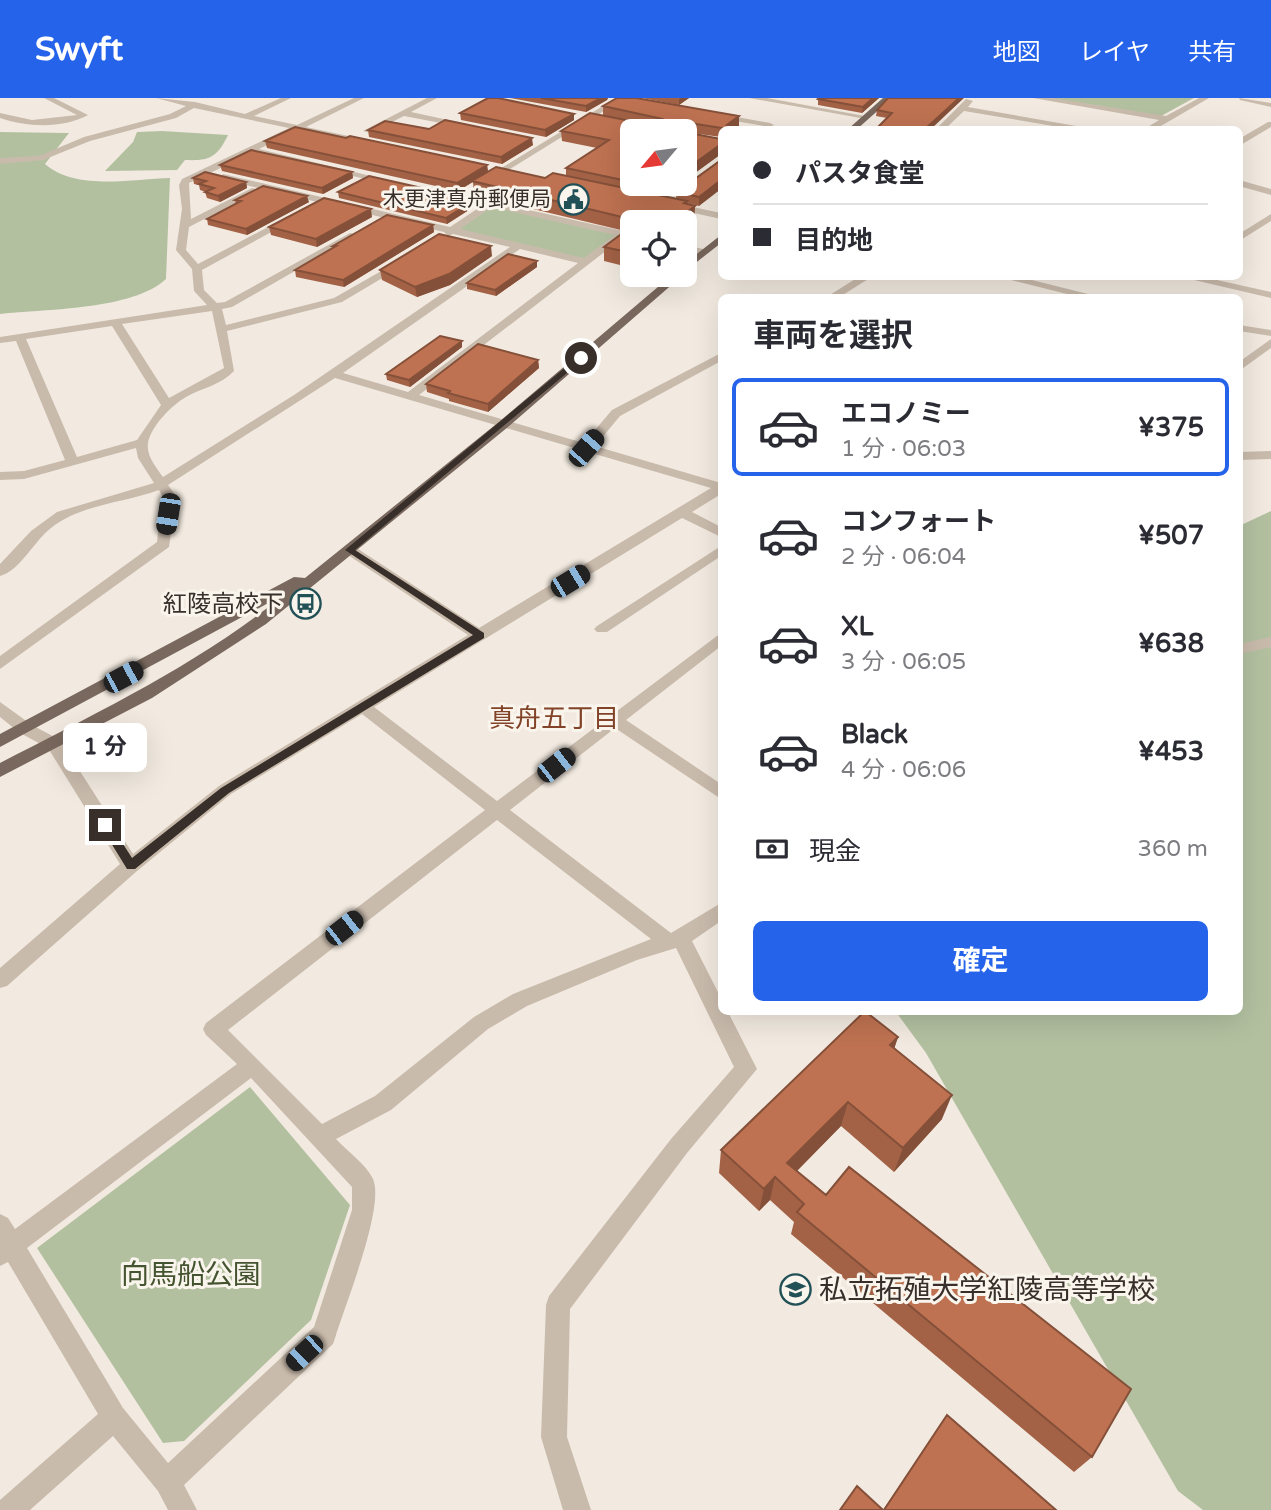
<!DOCTYPE html>
<html lang="ja">
<meta charset="utf-8">
<style>
body{margin:0;font-family:"Varela Round","Noto Sans JP",sans-serif;background:#f7f7f7;color:#2b2b33;height:100vh;display:flex;flex-direction:column;font-size:26px;white-space:nowrap}
*{box-sizing:border-box;margin:0}
p{font-size:23px;color:#7c7c81}
.icon{flex:none;width:38px;height:38px;fill:none;stroke:currentColor;stroke-width:2;stroke-linecap:round;stroke-linejoin:round}
.map{position:relative;flex:1;overflow:hidden}
.panel{position:absolute;left:718px;top:196px;width:525px;height:721px;display:flex;flex-direction:column;background:#fff;border-radius:10px;box-shadow:0 7px 28px #0002}
.panel>*{flex:none}
.hud{position:absolute;left:718px;top:28px;width:525px;height:154px;border-radius:10px;box-shadow:0 7px 28px #0002;display:grid;align-content:center;height:154px;padding:0 35px;background:#fff}
.needle{width:46px;rotate:241deg}
.fabs{position:absolute;left:620px;top:21px;display:grid;gap:14px}
.fabs a{display:grid;place-items:center;width:77px;height:77px;border-radius:10px;background:#fff;box-shadow:0 7px 28px #0002;font-size:35px}
.end{position:absolute;width:32px;height:32px;margin:-16px;border:9px solid #382f2a;background:#fff;box-shadow:0 0 0 4px #fff}
.from{border-radius:50%}
.bubble{position:absolute;height:49px;border-radius:10px;background:#fff;box-shadow:0 7px 28px #0002;font-size:23px;font-weight:700;line-height:49px;text-align:center}
.car{position:absolute;width:21px;height:42px;margin:-21px -10px;border-radius:9px;box-shadow:0 0 5px 2px #0007;background:linear-gradient(#222 24%,#8ab4d8 0 40%,#222 0 76%,#8ab4d8 0 86%,#222 0)}
.hud b{display:flex;align-items:center;gap:24px;height:66px;font-size:26px}
.hud b+b{border-top:2px solid #e1e1e2}
.hud i{width:18px;height:18px;background:#2b2b33}
ul{padding:0;list-style:none}
li{display:flex;align-items:center;gap:21px;height:98px;margin:0 14px 10px;padding:0 21px;border:4px solid transparent;border-radius:10px}
li div{flex:1}
li b{display:block;font-size:26px}
li em{font-style:normal;font-weight:700}
li.current{border-color:#2563eb}
li>.icon{width:63px;height:63px;stroke-width:1.5}
h2{padding:0 35px;font-size:32px;line-height:84px}
.pay{display:flex;align-items:center;gap:18px;height:77px;padding:0 35px;font-size:26px}
.pay p{margin-inline-start:auto}
.cta{display:flex;gap:14px;margin-top:auto;padding:14px 35px}
.cta a{flex:1;height:80px;border-radius:10px;background:#2563eb;color:#fff;font-size:28px;font-weight:700;line-height:80px;text-align:center}
header{display:flex;align-items:center;gap:42px;box-sizing:border-box;height:98px;padding:0 35px;background:#2563eb;color:#fff}
header strong{font-size:33px}
nav{display:flex;gap:38px;margin-inline-start:auto;font-size:24px}
.map>svg:first-child{display:block}
</style>
<header>
<strong>Swyft</strong>
<nav><a>地図</a><a>レイヤ</a><a>共有</a></nav>
</header>
<div class="map">
<svg width="1271" height="1412" viewBox="0 0 1271 1412">
<rect width="100%" height="100%" fill="#f2eae0"/>
<path fill="#b3c0a0" d="M1048,0H1194L1161,18Z
M162,33L228,37C217,60 209,63 185,62L177,72L105,73L133,44L137,34Z
M0,34L69,35L45,66C76,93 132,81 170,80L166,181C133,212 45,211 0,216Z
M493,108L618,136L586,163L457,132Z
M1271,413V1412H1203L1178,1393L926,955L896,914H1239V428Z
M250,989L350,1107L311,1222L184,1343L163,1345L37,1150Z"/>
<g fill="none" stroke-linecap="round" stroke-linejoin="round">
<path fill="#c9bbac" fill-rule="evenodd" d="M44,0H54L88,17C63,31 26,29 0,20V15L32,22L77,17Z
M156,0L195,4L245,16L281,0H291L254,18L297,27L354,0H364L306,29L372,43V47L299,32L259,51L396,84L392,87L252,55L189,85L191,121L252,90L260,92L189,129L186,152L198,166L287,119L295,121L202,172L204,192L217,205L225,204L350,135L358,137L232,209L222,211L226,227L334,200L397,164L406,166L342,204L227,233L234,273C221,287 202,290 186,299C172,307 151,328 148,345C146,358 157,370 163,379L294,297L510,149L453,136L448,138L444,134L220,81L223,76L450,129L483,107L451,100L449,98L454,95L632,135V141L624,139L419,297L584,345L612,312L721,255V263L620,318L595,348L721,385V396L692,414L721,429V439L682,420L374,609L497,703L721,535V548L626,622L721,686V701L615,630L510,712L671,835L721,805V823L692,843L721,900V914H728L757,971L687,1055L570,1211L567,1339L591,1412H563L541,1339L546,1207L549,1198L671,1041L734,969L676,850L637,862L527,908L488,931L391,1012L336,1041C347,1053 366,1066 373,1081C385,1108 346,1205 336,1237L333,1246L184,1387L197,1412H168L158,1393L113,1338L30,1412H0V1402L98,1316L8,1164L0,1168V1116L8,1120L15,1131L237,966L206,937L203,931L206,925L485,712L362,616L231,696L137,773L7,888L0,890V870L120,766L48,650L20,635L0,619V604L32,627L60,642L133,756L219,688L468,537L345,455V449H355L479,530L711,390L335,280L168,387L176,398L169,449L0,571V558L157,444L162,398L159,392C124,405 81,406 51,430C34,443 20,473 0,478V466L31,433L57,414L154,385L138,360L136,350L24,381L0,382V374L24,373L65,362L16,243L0,245V239L207,207L194,193L192,171L176,152L182,111L179,87L182,81L289,30L194,10L176,20L90,43L43,62L0,66V60L39,58L84,39L170,16L186,8ZM492,109L615,137L584,160L460,131ZM520,151L578,165L408,294L343,275ZM212,213L224,270L169,300L122,226ZM112,228L161,307L137,342L77,359L26,241ZM497,722L651,841L513,896L474,919L375,998L322,1026L228,932ZM251,980L352,1089V1112L314,1229L168,1365L123,1310L27,1150Z
M427,0H437L411,14L467,26V30L404,18L370,35L363,33Z
M616,0H625L489,84L482,82Z
M749,0H767L870,19L866,21Z
M1033,0H1052L1166,18L1199,0H1209L1154,32H1143L1159,22Z
M1239,0L1271,5V9L1240,2Z
M966,1L973,3L968,9L1099,32H1077L964,13L944,32H935Z
M715,15L770,25L774,27L770,29L712,19Z
M1268,24H1271V29L1239,48V41Z
M1239,82L1271,91V97L1239,88Z
M674,105L721,115V121L671,110V106Z
M1271,116V123L1239,143V136Z
M684,147L708,152L709,154L704,157L684,153Z
M860,178H873L838,200H825Z
M995,178H1016L1104,200H1083Z
M1177,178H1199L1271,194V200Z
M1239,227L1271,232V238L1239,233Z
M1271,241V250L1239,273V264Z
M1271,353V361L1239,362V354Z
M721,448V458L607,534H597L594,531L597,528Z
M1271,539V549L1239,556V546Z"/>
<path fill="#79685d" fill-rule="evenodd" d="M883,0H892L856,32H847Z
M721,137V145L684,174V166Z
M672,177H683L508,329L266,526L152,600L0,679V665C98,614 199,566 285,496L0,649V636L294,479L305,480L500,323Z"/>
</g>
<path fill="#a36246" d="M510,0H608L607,2L586,14Z
M642,0H689L679,7Z
M816,0H879L862,15L818,7V1Z
M964,0L887,20L876,18L877,12Z
M603,8L739,28L738,29L744,30V32H721V39L692,35L721,41V56L684,83L632,33V86H680L664,98L676,100L677,94L721,62L699,108L687,105V106L695,108L694,121L684,124H632V170L604,163V149L625,133L474,97L473,84L458,93L267,50L265,43L346,40L487,67L488,74L545,80L566,78V70L597,50L562,43L561,33L603,18Z
M460,15L574,22L546,39L461,22Z
M429,31L533,47L502,66L369,39L368,32Z
M220,67L352,74L353,80L323,96L222,73Z
M193,80L246,84L247,90L220,104L207,100L205,94H206L200,92L199,87L194,86Z
M338,94L475,108L447,126L339,100Z
M235,102L309,104L247,137L208,127L207,121L236,106Z
M372,119L317,149L271,137L269,129Z
M433,127L434,134L344,189L296,179L295,172L333,150V148Z
M492,158L450,187L417,199L382,182L380,172Z
M537,169L496,198L467,191V185Z
M462,243V249L410,289L387,282L386,276Z
M538,262L539,270L488,314L449,303V301L427,294L426,286Z
M898,939L894,950L942,1021L894,1074L841,1028L797,1073L1092,1359L1074,1374L791,1136L794,1124L770,1102L759,1113L719,1075L721,1052Z
M947,1317L1056,1412H883Z"/>
<path fill="#855039" d="M601,0H608L607,2L586,14V8Z
M681,0H689L679,7V1Z
M873,0H879L862,15L863,9Z
M959,0H964L930,32H924Z
M574,16V22L546,39L545,32Z
M739,18V28L734,32L727,27Z
M532,40L533,47L502,66L501,59Z
M721,46V56L684,83V73Z
M487,67L488,74L458,93L457,85Z
M352,74L353,80L323,96L322,90Z
M721,82V91L699,108V99Z
M246,84L247,90L220,104L218,98Z
M666,86H680L660,100L661,90Z
M307,98L309,104L247,137L246,131Z
M475,102V108L447,126L446,120Z
M687,103V114L695,108L694,121L684,129V124H673L684,105Z
M371,111L372,119L317,149L316,141Z
M433,127L434,134L344,189L343,182Z
M491,148L492,158L450,187L417,199L415,189Z
M537,163V169L496,198L495,192Z
M462,243V249L410,289L409,282Z
M538,262L539,270L488,314V306Z
M898,939L890,964V947Z
M952,997L942,1021L894,1074L903,1050Z
M848,1004L841,1028L783,1087L787,1065Z
M775,1079L770,1102L759,1113L764,1091Z"/>
<path fill="#be7251" stroke="#855039" stroke-width="2" d="M488,0H498L574,16L545,32L460,15Z
M541,0H601L586,8Z
M617,0H636L739,18L727,27L744,30L741,32H722V30L683,24L684,33H632V84L566,70L609,42L561,33L590,15L646,26L664,25L663,21L603,8Z
M819,0H873L863,9L818,1Z
M888,0H959L924,32H875L892,15L877,12Z
M445,22L532,40L501,59L368,32L385,23L429,31Z
M295,29L346,40L350,38L487,67L457,85L265,43Z
M684,34L721,41V46L684,73Z
M251,52L352,74L322,90L220,67Z
M721,62V82L699,99L677,94Z
M496,69L545,80L553,75L687,103L684,105L695,108L673,124H637L639,123L472,83Z
M205,74L246,84L218,98L205,94L214,90L199,86L206,83L193,80Z
M369,78L475,102L446,120L338,94Z
M641,86H666L661,90Z
M263,88L307,98L246,131L207,121L241,103L235,102Z
M324,100L371,111L316,141L269,129Z
M387,117L433,127L343,182L295,172L336,148H333Z
M632,128V155L604,149Z
M439,136L491,148L449,176L415,189L380,172Z
M508,156L537,163L495,192L467,185Z
M440,238L462,243L409,282L386,276Z
M478,246L538,262L488,306L448,295L450,293L426,286Z
M864,914H866L898,939L890,947L952,997L903,1050L848,1004L787,1065L826,1097L849,1069L1131,1291L1092,1359L797,1114L804,1106L775,1079L764,1091L721,1052Z
M947,1317L1056,1412H884Z
M857,1388L883,1412H840Z"/>
<path fill="#382f2a" d="M579,258L585,260L355,452L484,535V540L229,695L135,771H127L100,727L101,724H109L132,760L221,690L473,537L345,452Z"/>
<defs>
<symbol id="civic-ring" viewBox="-11 -11 22 22"><circle r="9.5" fill="#f9f4ec" stroke="#225057" stroke-width="1.5"/><path d="M-.6-6.5H3V-4.5H.6V-3L4-1V1h2V6H-6V1h2V-1L-.6-3ZM-1.2 2.5V6h2.4V2.5Z" fill="#225057"/></symbol>
<symbol id="bus-ring" viewBox="-11 -11 22 22"><circle r="9.5" fill="#f9f4ec" stroke="#225057" stroke-width="1.5"/><path d="M-5-6H5V4H4V6H2V4H-2V6H-4V4H-5ZM-3.5-4V0h7V-4ZM-3.5 1.2v1.5H-2V1.2ZM2 1.2v1.5H3.5V1.2Z" fill="#225057"/></symbol>
<symbol id="school-ring" viewBox="-11 -11 22 22"><circle r="9.5" fill="#f9f4ec" stroke="#225057" stroke-width="1.5"/><path d="M0-5L7-2L0 1L-7-2ZM-4 1L0 2.5L4 1V4Q0 6-4 4Z" fill="#225057"/></symbol>
</defs>
<g fill-rule="evenodd">
<use href="#civic-ring" x="556" y="84" width="35" height="35"/>
<use href="#bus-ring" x="288" y="488" width="35" height="35"/>
<use href="#school-ring" x="778" y="1174" width="35" height="35"/>
</g>
<g text-anchor="middle" dominant-baseline="central" stroke-width="6" stroke-linejoin="round" paint-order="stroke">
<g font-size="21" fill="#382f2a" stroke="#f9f4ec" text-anchor="end">
<text x="551" y="101">木更津真舟郵便局</text>
</g>
<g font-size="24" fill="#382f2a" stroke="#f9f4ec" text-anchor="end">
<text x="283" y="506">紅陵高校下</text>
</g>
<g font-size="26" fill="#824328" stroke="#f9f4ec">
<text x="554" y="620">真舟五丁目</text>
</g>
<g font-size="28" fill="#455430" stroke="#f9f4ec">
<text x="191" y="1177">向馬船公園</text>
</g>
<g font-size="28" fill="#382f2a" stroke="#f9f4ec" text-anchor="start">
<text x="819" y="1192">私立拓殖大学紅陵高等学校</text>
</g>
</g>
</svg>
<div class="fabs">
<a><svg class="needle" viewBox="-14 -14 28 28"><path d="M0-13l5 13h-10z" fill="#e53935"/><path d="M0 13l5-13h-10z" fill="#7c7c81"/></svg></a>
<a><svg class="icon" aria-label="locate" viewBox="0 0 24 24"><circle cx="12" cy="12" r="6"/><path d="M12 2v4M12 18v4M2 12h4M18 12h4"/></svg></a>
</div>
<i class="end from" style="left:581px;top:260px"></i>
<i class="end" style="left:105px;top:727px"></i>
<div class="bubble" style="left:63px;top:625px;width:84px">1 分</div>
<i class="car" style="left:586px;top:350px;rotate:41deg"></i>
<i class="car" style="left:168px;top:416px;rotate:189deg"></i>
<i class="car" style="left:570px;top:483px;rotate:59deg"></i>
<i class="car" style="left:123px;top:579px;rotate:62deg"></i>
<i class="car" style="left:556px;top:667px;rotate:52deg"></i>
<i class="car" style="left:344px;top:830px;rotate:52deg"></i>
<i class="car" style="left:304px;top:1255px;rotate:227deg"></i>
<div class="hud">
<b><i class="from"></i>パスタ食堂</b>
<b><i></i>目的地</b>
</div>
<section class="panel">
<h2>車両を選択</h2>
<ul>
<li class="current"><svg class="icon" aria-label="car" viewBox="0 0 24 24"><path d="M5 17H2v-5l4-1 3-4h7l3 4 3 1v5h-3M9 17h6M6 11h13"/><circle cx="7" cy="17" r="2"/><circle cx="17" cy="17" r="2"/></svg><div><b>エコノミー</b><p>1 分 · 06:03</p></div><em>¥375</em></li>
<li><svg class="icon" aria-label="car" viewBox="0 0 24 24"><path d="M5 17H2v-5l4-1 3-4h7l3 4 3 1v5h-3M9 17h6M6 11h13"/><circle cx="7" cy="17" r="2"/><circle cx="17" cy="17" r="2"/></svg><div><b>コンフォート</b><p>2 分 · 06:04</p></div><em>¥507</em></li>
<li><svg class="icon" aria-label="car" viewBox="0 0 24 24"><path d="M5 17H2v-5l4-1 3-4h7l3 4 3 1v5h-3M9 17h6M6 11h13"/><circle cx="7" cy="17" r="2"/><circle cx="17" cy="17" r="2"/></svg><div><b>XL</b><p>3 分 · 06:05</p></div><em>¥638</em></li>
<li><svg class="icon" aria-label="car" viewBox="0 0 24 24"><path d="M5 17H2v-5l4-1 3-4h7l3 4 3 1v5h-3M9 17h6M6 11h13"/><circle cx="7" cy="17" r="2"/><circle cx="17" cy="17" r="2"/></svg><div><b>Black</b><p>4 分 · 06:06</p></div><em>¥453</em></li>
</ul>
<div class="pay"><svg class="icon" aria-label="cash" viewBox="0 0 24 24"><path d="M3 7h18v10H3z"/><circle cx="12" cy="12" r="2"/></svg>現金<p>360 m</p></div>
<div class="cta"><a>確定</a></div>
</section>
</div>
